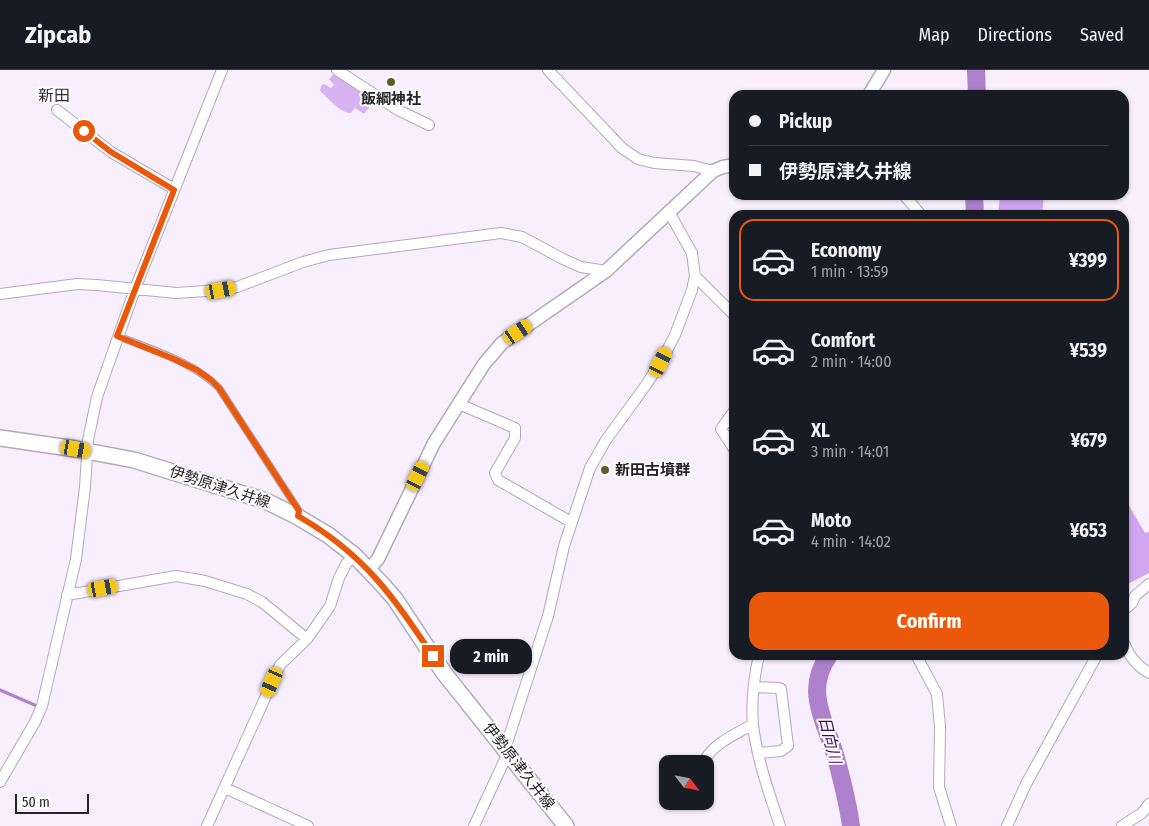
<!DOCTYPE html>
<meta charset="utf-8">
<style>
body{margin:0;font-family:"Fira Sans Condensed","Noto Sans JP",sans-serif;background:#242831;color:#f1f3f6;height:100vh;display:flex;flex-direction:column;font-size:19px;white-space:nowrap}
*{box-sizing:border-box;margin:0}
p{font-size:16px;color:#9ea1a6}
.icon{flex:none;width:28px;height:28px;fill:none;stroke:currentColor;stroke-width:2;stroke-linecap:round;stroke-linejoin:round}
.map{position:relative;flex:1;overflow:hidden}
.sheet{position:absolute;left:729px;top:140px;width:400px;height:450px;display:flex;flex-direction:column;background:#171b24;border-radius:15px;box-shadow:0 1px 4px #0004}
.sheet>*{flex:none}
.hud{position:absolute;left:729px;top:20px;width:400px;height:110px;border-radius:15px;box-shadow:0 1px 4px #0004;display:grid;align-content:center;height:110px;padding:0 20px;background:#171b24}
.needle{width:32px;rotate:122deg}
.tools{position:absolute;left:659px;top:685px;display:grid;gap:10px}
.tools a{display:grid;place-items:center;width:55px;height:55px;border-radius:10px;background:#171b24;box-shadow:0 1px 4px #0004;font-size:25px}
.scale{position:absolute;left:15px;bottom:12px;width:74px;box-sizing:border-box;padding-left:5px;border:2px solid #262228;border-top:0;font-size:14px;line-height:18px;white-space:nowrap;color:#262228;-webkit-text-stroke:4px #fff;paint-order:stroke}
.end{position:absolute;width:22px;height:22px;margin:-11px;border:6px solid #ea580c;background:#fff;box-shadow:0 0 0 2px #fff}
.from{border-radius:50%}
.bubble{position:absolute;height:35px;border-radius:15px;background:#171b24;box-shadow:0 1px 4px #0004;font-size:16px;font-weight:700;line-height:35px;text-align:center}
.car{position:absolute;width:15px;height:30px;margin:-15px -8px;border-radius:6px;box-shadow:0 0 4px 1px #0007;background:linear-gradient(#f5c518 24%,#345 0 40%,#f5c518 0 76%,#345 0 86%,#f5c518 0)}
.hud b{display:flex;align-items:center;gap:18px;height:48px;font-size:19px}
.hud b+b{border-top:1px solid #363941}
.hud i{width:12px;height:12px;background:#f1f3f6}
ul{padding:9px 0 0;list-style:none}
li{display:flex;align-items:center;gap:15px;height:82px;margin:0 10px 8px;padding:0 10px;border:2px solid transparent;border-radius:15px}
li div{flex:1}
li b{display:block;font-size:19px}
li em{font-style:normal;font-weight:700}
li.active{border-color:#ea580c}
li>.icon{width:45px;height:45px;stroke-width:1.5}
.action{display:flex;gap:10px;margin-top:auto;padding:10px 20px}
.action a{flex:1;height:58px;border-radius:15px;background:#ea580c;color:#fff;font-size:20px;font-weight:700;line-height:58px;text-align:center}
header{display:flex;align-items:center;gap:30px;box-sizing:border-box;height:70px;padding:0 25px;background:#171b24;border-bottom:1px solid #363941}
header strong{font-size:24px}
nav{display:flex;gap:28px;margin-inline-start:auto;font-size:18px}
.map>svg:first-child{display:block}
</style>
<header>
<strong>Zipcab</strong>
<nav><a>Map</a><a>Directions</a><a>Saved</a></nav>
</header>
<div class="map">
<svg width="1149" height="756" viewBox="0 0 1149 756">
<rect width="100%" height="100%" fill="#f8effe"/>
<path fill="#d8b3f2" d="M336,2L371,26L370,37L364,44L355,38L351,43C341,44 328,28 320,21L321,16L324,14L331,18L334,15L329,9Z"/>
<path fill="#d1a4f0" d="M1000,125H1044L1042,145H998Z
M1124,427L1145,463L1149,462V503L1126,515H1124Z"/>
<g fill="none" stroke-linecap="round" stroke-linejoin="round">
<path stroke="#ad81cb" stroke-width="3" d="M0,620L37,636"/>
<path stroke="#ad81cb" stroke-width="18" d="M976,0L977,25
M974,125L975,145
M829,585C822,595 817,608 817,621C818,644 830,666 836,688C842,710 848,733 851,756"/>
<defs>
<path id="service" d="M118,266C152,280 192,291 219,318L299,441V443"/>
<path id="minor" d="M337,0L398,40L429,55
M548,0L622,78L638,89L654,93L694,96L713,101
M57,40L111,82L174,119
M904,125L921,145
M669,142L692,183L695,206L734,245
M0,224L77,214L97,215L176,223L221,220L237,217L303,192L329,185L501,163L522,167L563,189L581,197L606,201
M459,334L515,358V368L495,403L498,410L571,452
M734,341L721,359L734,379
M67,525L176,506L205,511L247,524L262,532L307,569
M1124,540L1132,533L1135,526L1149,514
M1124,573C1129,586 1137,596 1149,603
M759,585C754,607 751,632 753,655C757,689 769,723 780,756
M916,585L937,624L940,657L939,717L951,756
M754,617L778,618L781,619L788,676L781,681L759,683
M703,694C712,673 735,665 753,654
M0,712L35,652L42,636L76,489L85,417L88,370L97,327L135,219L222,0
M225,718L308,756
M207,756L280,595L307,569L330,536L339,508L346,494L354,485
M474,756L506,687L505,679L548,546L564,476L590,398L606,370L646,315L661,292L675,265L692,220L695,206
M1007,756L1026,714L1097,585
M1122,756L1142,743L1149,734"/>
<path id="tertiary" d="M869,25L884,0
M369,499L378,489L434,373L484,294L502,273L606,201L713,101L723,97L734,95"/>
<path id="primary" d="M0,368L76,379L134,390L266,431L298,447L328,465L354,485L380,512L395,529L444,603L566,756"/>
</defs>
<use href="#service" stroke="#b2a9ba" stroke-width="8"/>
<use href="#minor" stroke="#b2a9ba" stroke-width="12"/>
<use href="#tertiary" stroke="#b2a9ba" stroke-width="15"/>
<use href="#primary" stroke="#b2a9ba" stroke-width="18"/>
<use href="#service" stroke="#fff" stroke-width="5"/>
<use href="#minor" stroke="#fff" stroke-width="10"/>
<use href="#tertiary" stroke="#fff" stroke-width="12"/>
<use href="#primary" stroke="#fff" stroke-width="15"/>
</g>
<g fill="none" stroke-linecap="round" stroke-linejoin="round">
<path stroke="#ea580c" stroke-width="6" d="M84,61L111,82L174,120L117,266L174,289L197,300L211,310L219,318L299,441L298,446C364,484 392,525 433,586"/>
</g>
<g fill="#635b27" stroke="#fff" stroke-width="2">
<circle cx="391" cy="12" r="5"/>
<circle cx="605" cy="400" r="5"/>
</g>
<g text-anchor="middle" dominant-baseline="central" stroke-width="4" stroke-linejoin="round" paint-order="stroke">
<g font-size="15" font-weight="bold" fill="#262228" stroke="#fff">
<text x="391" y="29">飯綱神社</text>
<text x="615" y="400" text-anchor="start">新田古墳群</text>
</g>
<g font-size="15" fill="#262228" stroke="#fff">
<text transform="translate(220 417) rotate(18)">伊勢原津久井線</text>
<text transform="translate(519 696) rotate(52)">伊勢原津久井線</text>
</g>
<g font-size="16" fill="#302836" stroke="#fff">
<text x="54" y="25">新田</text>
</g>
<g font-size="16" font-style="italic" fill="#40005d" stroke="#fff">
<text transform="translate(830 670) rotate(76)">日向川</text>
</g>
</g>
</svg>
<div class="tools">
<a><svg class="needle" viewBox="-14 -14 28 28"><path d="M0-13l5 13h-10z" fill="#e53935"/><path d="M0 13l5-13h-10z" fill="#9ea1a6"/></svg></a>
</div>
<div class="scale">50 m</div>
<i class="end from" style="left:84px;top:61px"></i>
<i class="end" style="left:433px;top:586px"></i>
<div class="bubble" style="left:450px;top:569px;width:82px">2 min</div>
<i class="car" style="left:221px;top:220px;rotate:79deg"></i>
<i class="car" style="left:518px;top:262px;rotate:56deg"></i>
<i class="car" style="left:661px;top:292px;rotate:27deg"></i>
<i class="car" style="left:76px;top:379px;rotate:100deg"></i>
<i class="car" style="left:418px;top:406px;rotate:26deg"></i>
<i class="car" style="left:103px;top:518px;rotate:80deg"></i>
<i class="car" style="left:272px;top:612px;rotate:204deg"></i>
<div class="hud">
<b><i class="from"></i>Pickup</b>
<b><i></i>伊勢原津久井線</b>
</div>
<section class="sheet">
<ul>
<li class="active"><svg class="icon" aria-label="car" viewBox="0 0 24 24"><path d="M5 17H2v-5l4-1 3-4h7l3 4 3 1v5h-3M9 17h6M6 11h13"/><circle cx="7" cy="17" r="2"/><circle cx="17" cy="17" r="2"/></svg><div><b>Economy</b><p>1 min · 13:59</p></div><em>¥399</em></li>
<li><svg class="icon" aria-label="car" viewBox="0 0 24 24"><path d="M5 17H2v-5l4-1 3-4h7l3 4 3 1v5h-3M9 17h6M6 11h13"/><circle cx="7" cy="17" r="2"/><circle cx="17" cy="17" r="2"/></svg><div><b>Comfort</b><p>2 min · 14:00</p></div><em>¥539</em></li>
<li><svg class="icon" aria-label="car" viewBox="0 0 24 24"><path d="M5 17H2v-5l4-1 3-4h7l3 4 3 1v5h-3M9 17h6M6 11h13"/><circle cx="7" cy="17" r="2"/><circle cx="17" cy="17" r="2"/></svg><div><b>XL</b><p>3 min · 14:01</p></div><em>¥679</em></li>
<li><svg class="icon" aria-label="car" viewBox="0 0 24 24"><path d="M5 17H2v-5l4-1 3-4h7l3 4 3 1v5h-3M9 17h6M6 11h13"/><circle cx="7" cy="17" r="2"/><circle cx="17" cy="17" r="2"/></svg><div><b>Moto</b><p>4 min · 14:02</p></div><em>¥653</em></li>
</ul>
<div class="action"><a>Confirm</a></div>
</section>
</div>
